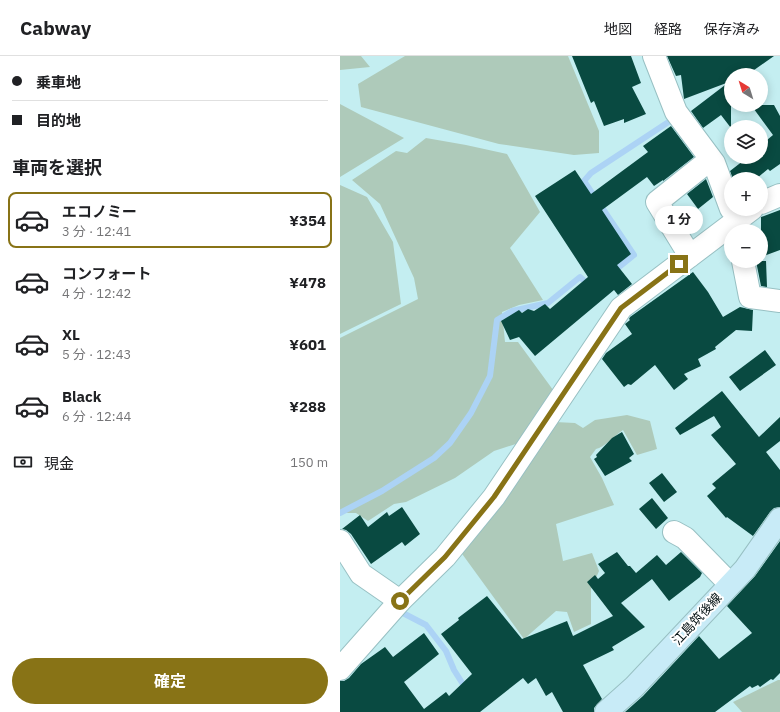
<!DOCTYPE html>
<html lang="ja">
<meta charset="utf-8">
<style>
body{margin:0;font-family:"IBM Plex Sans","Noto Sans JP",sans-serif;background:#f6f6f6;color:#202124;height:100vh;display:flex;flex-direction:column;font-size:15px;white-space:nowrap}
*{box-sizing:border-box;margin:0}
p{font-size:13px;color:#757577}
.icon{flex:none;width:22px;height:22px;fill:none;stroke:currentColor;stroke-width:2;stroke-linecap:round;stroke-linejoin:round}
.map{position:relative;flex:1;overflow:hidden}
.panel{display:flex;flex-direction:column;background:#fff;width:340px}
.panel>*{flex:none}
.top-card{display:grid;align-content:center;height:88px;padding:0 12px;background:#fff}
.needle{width:26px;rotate:322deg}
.fabs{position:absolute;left:384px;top:12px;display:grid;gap:8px}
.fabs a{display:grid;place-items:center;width:44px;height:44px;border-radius:50%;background:#fff;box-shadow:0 2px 10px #0003;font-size:20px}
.end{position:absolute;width:18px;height:18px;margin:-9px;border:5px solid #887316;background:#fff;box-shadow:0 0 0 2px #fff}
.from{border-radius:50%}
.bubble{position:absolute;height:28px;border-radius:14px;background:#fff;box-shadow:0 2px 10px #0003;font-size:13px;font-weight:700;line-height:28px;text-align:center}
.top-card b{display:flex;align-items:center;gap:14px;height:38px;font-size:15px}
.top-card b+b{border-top:1px solid #e0e0e0}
.top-card i{width:10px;height:10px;background:#202124}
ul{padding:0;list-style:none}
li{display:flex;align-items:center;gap:12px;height:56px;margin:0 8px 6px;padding:0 4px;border:2px solid transparent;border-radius:8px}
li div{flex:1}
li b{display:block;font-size:15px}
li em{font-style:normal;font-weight:700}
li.on{border-color:#887316}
li>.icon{width:36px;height:36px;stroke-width:1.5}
h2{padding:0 12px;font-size:18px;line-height:48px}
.pay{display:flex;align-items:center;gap:10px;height:44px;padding:0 12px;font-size:15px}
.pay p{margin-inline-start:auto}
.cta{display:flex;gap:8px;margin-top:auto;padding:8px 12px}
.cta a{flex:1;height:46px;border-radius:24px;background:#887316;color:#fff;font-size:16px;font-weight:700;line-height:46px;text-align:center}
header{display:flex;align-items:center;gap:24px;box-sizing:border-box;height:56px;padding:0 20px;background:#fff;border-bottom:1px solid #e0e0e0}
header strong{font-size:19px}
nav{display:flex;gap:22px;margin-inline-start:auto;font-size:14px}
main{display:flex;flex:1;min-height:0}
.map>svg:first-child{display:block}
</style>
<header>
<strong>Cabway</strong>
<nav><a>地図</a><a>経路</a><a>保存済み</a></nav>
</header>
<main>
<section class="panel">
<div class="top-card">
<b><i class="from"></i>乗車地</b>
<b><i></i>目的地</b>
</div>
<h2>車両を選択</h2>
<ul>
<li class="on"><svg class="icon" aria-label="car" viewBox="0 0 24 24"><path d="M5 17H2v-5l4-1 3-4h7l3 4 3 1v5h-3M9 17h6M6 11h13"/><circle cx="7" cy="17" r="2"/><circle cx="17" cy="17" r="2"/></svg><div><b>エコノミー</b><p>3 分 · 12:41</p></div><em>¥354</em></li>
<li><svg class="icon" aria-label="car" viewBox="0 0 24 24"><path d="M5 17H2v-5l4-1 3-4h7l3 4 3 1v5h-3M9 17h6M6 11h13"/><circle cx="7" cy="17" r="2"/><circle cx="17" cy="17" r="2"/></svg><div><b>コンフォート</b><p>4 分 · 12:42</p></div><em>¥478</em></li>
<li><svg class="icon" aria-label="car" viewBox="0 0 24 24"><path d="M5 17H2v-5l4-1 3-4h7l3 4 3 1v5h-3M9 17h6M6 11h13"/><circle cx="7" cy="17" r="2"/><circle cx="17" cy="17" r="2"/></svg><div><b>XL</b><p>5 分 · 12:43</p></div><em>¥601</em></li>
<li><svg class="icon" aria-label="car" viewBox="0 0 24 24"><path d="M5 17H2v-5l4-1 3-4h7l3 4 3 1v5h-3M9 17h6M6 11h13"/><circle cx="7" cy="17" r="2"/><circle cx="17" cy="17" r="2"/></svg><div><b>Black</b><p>6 分 · 12:44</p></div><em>¥288</em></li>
</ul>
<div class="pay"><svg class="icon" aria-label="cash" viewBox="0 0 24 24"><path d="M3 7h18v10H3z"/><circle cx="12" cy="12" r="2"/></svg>現金<p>150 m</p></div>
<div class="cta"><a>確定</a></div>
</section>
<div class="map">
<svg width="440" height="656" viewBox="0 0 440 656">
<rect width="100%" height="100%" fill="#c4eef1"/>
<path fill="#aecaba" d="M0,0H21L30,11L0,14Z
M65,0H228L259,75V97L234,99L159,88L21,51L18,28Z
M0,48L64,82L0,121Z
M86,82L126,89L167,98L200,156L170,192L203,244L179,249L162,256L165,286H178L216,338L182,386L154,395L115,422L66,446L54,448L28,465L16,457H0V282L78,243L74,222L40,148L12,124L56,95L67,97Z
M0,129L27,141L53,186L61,248L0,278Z
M287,359L310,365L317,393L297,399L283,374C275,379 264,392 256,393L250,401L262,422L274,449L216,468L223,505L252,497L259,515L251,533V568L234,576L227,556L216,555L184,583L120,495L215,366L235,367L243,372L255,364Z
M438,624H440V656H402L393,646Z"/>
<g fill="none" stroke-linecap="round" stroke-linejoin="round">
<path stroke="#acd3f5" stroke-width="6" d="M273,216L294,199L244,125L251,117L330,65
M0,457L42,435L94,402L110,387L131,357L150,320L157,264L172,255L208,247L240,221L249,229
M57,554L86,569L106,595L114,614L126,633"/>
</g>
<path fill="#094a41" d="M232,0H291L301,27L292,31L306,58L284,67V63L264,70L254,45L251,47Z
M327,0H434L407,19H391V72L381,59L363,72L351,55L389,26L344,43L341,19L336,20Z
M411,49H434L440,60V108L430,115L428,113L416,123H393L390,115L408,101H421V89L433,79Z
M331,70L354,101L323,125V124L314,130L307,121L262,154L291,198L277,209L292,228L278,239L274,234L195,300L179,281L170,284L161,265L179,254L182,257L188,253L194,255L205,248L210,253L248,221L195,140L235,114L251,138L308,96L303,90Z
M366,123L373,141L358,153L347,138Z
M440,154V194L421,201V161Z
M416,205H426L427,231L421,230Z
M353,216L368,236L383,261L400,251L413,254L412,275L396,274L375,291L376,293L358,303L361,310L344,318L348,323L334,334L315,309L291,329L288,328L284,331L262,303L266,297L292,278L285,268L290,264L289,263L290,261Z
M425,294L436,309L400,335L389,321Z
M382,335L419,381L440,361V385L426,396L440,414V451L434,452L430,456L413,480L387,461L386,462L367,440L376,432L372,428L396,408L371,379L381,371L374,360L340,379L335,372Z
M282,376L294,398L289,402L292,405L265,420L254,403L257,401L256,399L272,382Z
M322,417L337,436L324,446L309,427Z
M312,442L328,462L316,473L299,453Z
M62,451L80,478L65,490L62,486L31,508L11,478L6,474L2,473L20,459L28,471L47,456L49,460Z
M440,485V617L433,624L431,623L420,631L418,629L412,632L410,630L375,656H285L303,640L359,580L379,603L412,577L387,550L415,520Z
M277,496L288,510H290L296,517L317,499L326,509L341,496L362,517L360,521L329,545L312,523L281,547L305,571L272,591L274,594L243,609L262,643L254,652V656H223L212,636L206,640L196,622L188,628L183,622L140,656H0V625H4L9,622L21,608L45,591L53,601L84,577L99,598L64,626L84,653L106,636L109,640L132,618L101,578L119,564L118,562L147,540L182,583L227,565L233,580L273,560L247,526L255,519L258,523L265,517L258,508Z"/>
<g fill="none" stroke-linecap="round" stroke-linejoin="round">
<defs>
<path id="minor" d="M314,0L336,56L374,107L391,153
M421,147L440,139
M350,200L317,146L371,103
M403,205L410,241L440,245
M334,476L345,482L390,528
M0,485L21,518L60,545
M0,613L60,545L105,501L154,441L281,252L412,153"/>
<path id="secondary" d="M266,656L294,631L405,513L440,463"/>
</defs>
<use href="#minor" stroke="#98c0c3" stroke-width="24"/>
<use href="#secondary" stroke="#98c0c3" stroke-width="24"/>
<use href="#minor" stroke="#fff" stroke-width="22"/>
<use href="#secondary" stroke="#c8ebf7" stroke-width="22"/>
</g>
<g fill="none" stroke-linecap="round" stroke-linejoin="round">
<path stroke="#887316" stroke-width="5" d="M60,545L105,501L154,441L281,252L339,208"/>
</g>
<g text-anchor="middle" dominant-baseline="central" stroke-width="4" stroke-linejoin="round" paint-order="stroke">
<g font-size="13" fill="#020f11" stroke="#fff">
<text transform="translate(357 563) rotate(-47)">江島筑後線</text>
</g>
</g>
</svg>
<div class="fabs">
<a><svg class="needle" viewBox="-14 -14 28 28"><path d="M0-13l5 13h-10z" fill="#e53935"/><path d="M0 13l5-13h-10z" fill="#757577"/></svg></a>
<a><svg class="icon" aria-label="layers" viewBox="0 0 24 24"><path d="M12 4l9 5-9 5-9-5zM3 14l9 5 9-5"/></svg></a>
<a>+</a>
<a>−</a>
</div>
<i class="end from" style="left:60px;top:545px"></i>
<i class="end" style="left:339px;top:208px"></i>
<div class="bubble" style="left:315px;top:150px;width:48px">1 分</div>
</div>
</main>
